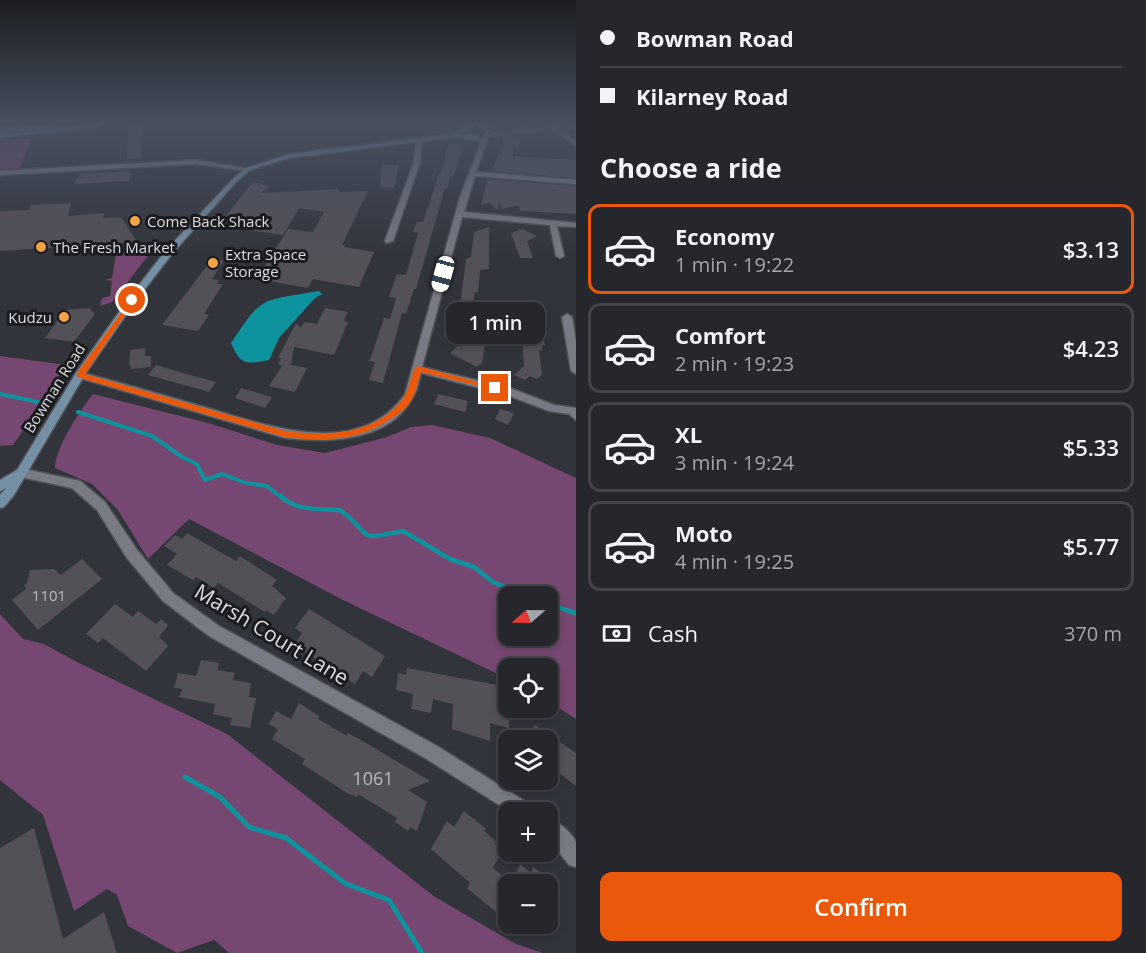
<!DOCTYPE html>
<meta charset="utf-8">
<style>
body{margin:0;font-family:"Open Sans",sans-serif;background:#313338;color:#f1f3f6;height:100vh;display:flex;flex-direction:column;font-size:22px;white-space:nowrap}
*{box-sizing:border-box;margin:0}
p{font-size:20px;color:#a3a5a9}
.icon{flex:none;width:33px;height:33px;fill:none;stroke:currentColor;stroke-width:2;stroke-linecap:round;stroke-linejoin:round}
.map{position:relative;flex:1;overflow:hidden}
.details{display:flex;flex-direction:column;background:#25272c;width:570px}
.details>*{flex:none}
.top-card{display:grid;align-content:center;height:132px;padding:0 24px;background:#25272c}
.needle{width:39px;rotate:250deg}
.tools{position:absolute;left:498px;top:586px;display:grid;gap:12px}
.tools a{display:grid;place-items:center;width:60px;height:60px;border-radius:12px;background:#25272c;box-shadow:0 3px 9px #0003,0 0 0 2px #424448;font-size:30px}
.end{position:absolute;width:27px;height:27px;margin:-14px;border:8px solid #ea580c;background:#fff;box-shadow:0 0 0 3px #fff}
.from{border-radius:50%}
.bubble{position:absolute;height:42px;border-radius:12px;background:#25272c;box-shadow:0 3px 9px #0003,0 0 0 2px #424448;font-size:20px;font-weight:600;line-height:42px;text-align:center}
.car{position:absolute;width:18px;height:36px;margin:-18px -9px;border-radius:8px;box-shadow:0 0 4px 2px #0007;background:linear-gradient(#fff 24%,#345 0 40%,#fff 0 76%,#345 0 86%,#fff 0)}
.top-card b{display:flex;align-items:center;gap:21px;height:57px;font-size:22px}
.top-card b+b{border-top:2px solid #424448}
.top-card i{width:15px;height:15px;background:#f1f3f6}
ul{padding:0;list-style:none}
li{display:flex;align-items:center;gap:18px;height:90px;margin:0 12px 9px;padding:0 12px;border:3px solid #424448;border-radius:12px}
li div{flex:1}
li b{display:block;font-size:22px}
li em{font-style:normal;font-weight:600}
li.selected{border-color:#ea580c}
li>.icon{width:54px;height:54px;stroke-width:1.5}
h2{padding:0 24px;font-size:27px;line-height:72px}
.pay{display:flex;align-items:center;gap:15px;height:66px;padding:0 24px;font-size:22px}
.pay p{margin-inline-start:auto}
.button{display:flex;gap:12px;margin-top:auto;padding:12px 24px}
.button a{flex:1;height:69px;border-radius:12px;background:#ea580c;color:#fff;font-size:24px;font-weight:600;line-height:69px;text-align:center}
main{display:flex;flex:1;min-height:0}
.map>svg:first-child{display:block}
</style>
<main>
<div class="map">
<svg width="576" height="953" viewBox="0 0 576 953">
<rect width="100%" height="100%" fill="#31343b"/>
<path fill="#764770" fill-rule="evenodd" d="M26,138L31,139L19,170L0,171V140Z
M130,252L147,253L148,256L112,302L100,306L102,298L110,296L112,281L105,280L112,278L116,255L109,254Z
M0,356L67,365L13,445L0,446Z
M93,394L208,423L277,445L325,453L387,437L411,427L432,425L490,438L576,478V719L548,701V669H508V679L343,600L189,519L148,559L118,510L92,484L55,468C55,448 81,409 93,394ZM508,597H548V636H508Z
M0,614L23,639L44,644L77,662L227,734L435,897L516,944L543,953H229L214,940L177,953L128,926L117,895L107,889L74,911L43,815L0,780Z"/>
<path fill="#0e929d" d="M313,292L319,291L322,294L315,298L279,338L269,360C246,364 241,366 231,343C262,297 259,301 313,292Z"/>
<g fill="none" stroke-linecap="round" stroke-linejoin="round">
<path stroke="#0e929d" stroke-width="4" d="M0,394L38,402
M78,412L152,436L182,457L197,464L205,480L222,474L246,483L267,486L282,498"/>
<path stroke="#0e929d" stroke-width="4.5" d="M281,496C294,511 322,509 340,510C375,535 352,542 403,531L450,559L474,567L493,582L530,597
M548,604L576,613"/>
<path stroke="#0e929d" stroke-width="5" d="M185,777L220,797L249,827L286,838L346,884L389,900L422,953"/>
</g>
<path fill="#535058" d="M142,127L141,158L127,159L128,128Z
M517,135L521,147L513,148V156L576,160V178L491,171L504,143L502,137Z
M448,144L463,145L454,175L450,178L447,189L445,188L416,289H414L406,314L402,313L383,383L369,380L375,362L369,361L373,351L384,318L390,319L396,298L389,297L397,274L406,275L418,233L413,232L417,222H423L439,174L442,171Z
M382,164L399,165L394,188L380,187Z
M131,171L129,181L74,184L81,173Z
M488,179L576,186V214L520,211L519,205L502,209L499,201L498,210L489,203L481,205Z
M254,182L270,186L261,193L338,189L340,192L368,191L342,245H345L344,247L374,252L359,287L313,279L308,288L257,279L288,229L313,232L324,212L299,208L283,235L249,230L252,224L223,220L246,190Z
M71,203L68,216L104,213L103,218L121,217L139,245L124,243L0,251V211L29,210L31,205Z
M489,227V269L480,270L478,293L475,292L466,339L472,334L486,337L482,363L477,367L450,353L465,340L450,337V334L453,323L458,320L466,259L471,257L474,232Z
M522,229L537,236L527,241L533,258H520L511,233Z
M212,259L224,260L212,279L219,280L217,284H223L204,314L209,315L198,331L162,325Z
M89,308L95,314L74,342L45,338L65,310Z
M325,308L348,312L344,321L348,322L334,355L294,347L291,365L307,368L295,392L269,386L282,366L278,364L281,358H278L296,323L301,328L304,322L317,324Z
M520,311L536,312L545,345H542V350L539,349L542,375L537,379L530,376L525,380L514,375L524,366Z
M145,348V356H151V367L131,369V365L129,366L130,350Z
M156,365L190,375L216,382L209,392L148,375Z
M241,388L272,397L265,408L235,398Z
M438,394L468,401L465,412L434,404Z
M500,409L514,413L508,425L495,419Z
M187,533L236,561L240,556L277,580L272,586L286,598L274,615L266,610L265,612L218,583L214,588L196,577L193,580L167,565L177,554L164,546L175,535L182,539Z
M82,559L102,579L38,630L12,600L26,589L24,585L27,583L30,570L54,569L61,575Z
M115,604L133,617L138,611L156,624L161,619L168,625L159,637L168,646L146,671L103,638L98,643L86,634Z
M309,609L385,656L372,677L363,671L355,684L294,645L302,633L295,628Z
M201,660L219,663L218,670L235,673L233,680L251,683L249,697L256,698L250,728L230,725L232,718L213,714L215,704L179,697L182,689L174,688L178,673L196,676Z
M407,668L508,687L509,728L490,723V741L452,729L453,704L433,699L431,713L411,709L413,694L396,690L398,673L406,675Z
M299,703L319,716L318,719L347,736L348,733L361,740L430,781L408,790L427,802L417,831L410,827L408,831L395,822L397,818L358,794L357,797L347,793L302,764L305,759L272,739L278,729L269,724L276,711L291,719Z
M535,725L576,753V786L548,764V741H527Z
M464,811L486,829L484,831L496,841L495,844L502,850L493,868L508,880V922L467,888L470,883L431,849L447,821L454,827Z
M34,828L63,939L104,912L117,953H0V848Z
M520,864L531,873L533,867L545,876L542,882L547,885H511Z"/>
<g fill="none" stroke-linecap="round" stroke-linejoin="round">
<defs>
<path id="minor" d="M553,125H576L559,128L576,141V146L552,129L489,136L476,172L576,180V184L475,176L464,212L576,223V227L557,226L564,256L560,258L556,256L550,225L462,217L422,367L510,388L554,405L576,408V420L569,414L549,411L507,395L421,373C419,380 418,389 414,395C391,442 330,443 285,438L76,377L75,375L80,372C122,383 163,395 204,407C267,425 358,461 405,394L460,197L484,134Z
M419,139L422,141L420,162L393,241L386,243L385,241L414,162L416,141Z
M196,160L251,169L248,171L196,164L0,175V171Z
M567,314L572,317L576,342V374L571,371L562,317Z
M20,468L80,481L105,502L137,550L173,593L219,626L437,746L534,807L537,813H512L425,758L209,636L163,601L127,558L97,510L72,488L16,476L14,473Z
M548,817C557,821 573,833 576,843C576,850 576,860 576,867L569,865L548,838Z"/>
<path id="secondary" d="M469,125H476L462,134L475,135L486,140V142L456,137L290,158L250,170L236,182L172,254L135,302L84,376L14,495L4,507L0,508V495L6,488L0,491V480L17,470L76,373L129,298L166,250L232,180L246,168L289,154L452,134Z
M477,125H484L490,130L489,135H485V131Z"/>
<path id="trunk" d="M76,125H100L96,127L0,138V134Z"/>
<path id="motorway" d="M26,125H56L52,128L0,133V127Z"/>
</defs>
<use href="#minor" stroke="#4f5257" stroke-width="3"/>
<use href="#secondary" stroke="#4f5257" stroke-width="3"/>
<use href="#trunk" stroke="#4f5257" stroke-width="4"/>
<use href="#motorway" stroke="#4f5257" stroke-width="3"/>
<use href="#minor" fill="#787b84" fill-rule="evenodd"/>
<use href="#secondary" fill="#7590a5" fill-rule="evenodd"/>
<use href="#trunk" fill="#70b4dd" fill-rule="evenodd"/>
<use href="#motorway" fill="#6ec2f3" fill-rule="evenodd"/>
</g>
<linearGradient id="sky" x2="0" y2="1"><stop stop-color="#1b1d20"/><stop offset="0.48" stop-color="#485060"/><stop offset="1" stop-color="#485060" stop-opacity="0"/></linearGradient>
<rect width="576" height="258" fill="url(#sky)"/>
<path fill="#ea580c" d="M132,298L135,300L85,374L285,431C325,436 374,436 402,400C408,392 411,379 414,369L418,366L500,388L495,390L421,372C418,381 416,391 412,399C408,407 399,414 392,418C359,441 323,442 285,437L77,377V373Z"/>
<g fill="#f4a444" stroke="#1b1c1f" stroke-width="2">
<circle cx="135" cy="221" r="6"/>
<circle cx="41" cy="247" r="6"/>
<circle cx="213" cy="263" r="6"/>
<circle cx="64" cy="317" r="6"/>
</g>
<g text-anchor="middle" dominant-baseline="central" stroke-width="6" stroke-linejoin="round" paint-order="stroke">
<g font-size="15" fill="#dadce1" stroke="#1b1c1f" text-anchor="start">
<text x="147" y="221">Come Back Shack</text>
<text x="53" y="247">The Fresh Market</text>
<text x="225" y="254">Extra Space<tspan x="225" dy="17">Storage</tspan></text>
<text x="52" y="317" text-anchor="end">Kudzu</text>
</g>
<g font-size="15" fill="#dadce1" stroke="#1b1c1f">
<text transform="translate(54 388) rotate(-58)">Bowman Road</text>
</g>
<g font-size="15" fill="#b8b9bf">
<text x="49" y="595">1101</text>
</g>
<g font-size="18" fill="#b8b9bf">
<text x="373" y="778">1061</text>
</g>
<g font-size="21" fill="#dadce1" stroke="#1b1c1f">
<text transform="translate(272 634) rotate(31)">Marsh Court Lane</text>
</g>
</g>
</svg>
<div class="tools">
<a><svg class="needle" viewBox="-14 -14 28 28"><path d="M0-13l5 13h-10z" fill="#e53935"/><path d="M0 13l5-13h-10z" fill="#a3a5a9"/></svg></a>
<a><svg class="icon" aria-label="locate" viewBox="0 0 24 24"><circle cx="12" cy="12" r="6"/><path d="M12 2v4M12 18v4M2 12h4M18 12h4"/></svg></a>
<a><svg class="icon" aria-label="layers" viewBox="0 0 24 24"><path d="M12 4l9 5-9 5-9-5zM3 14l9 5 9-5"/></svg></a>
<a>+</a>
<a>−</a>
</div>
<i class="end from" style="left:132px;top:300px"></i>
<i class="end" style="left:495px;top:388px"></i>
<div class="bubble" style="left:446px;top:302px;width:99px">1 min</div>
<i class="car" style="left:443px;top:274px;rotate:195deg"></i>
</div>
<section class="details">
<div class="top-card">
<b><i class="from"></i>Bowman Road</b>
<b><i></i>Kilarney Road</b>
</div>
<h2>Choose a ride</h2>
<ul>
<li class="selected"><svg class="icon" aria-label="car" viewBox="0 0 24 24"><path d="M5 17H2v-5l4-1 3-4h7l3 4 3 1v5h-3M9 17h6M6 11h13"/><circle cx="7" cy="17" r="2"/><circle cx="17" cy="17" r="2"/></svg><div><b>Economy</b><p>1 min · 19:22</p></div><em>$3.13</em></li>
<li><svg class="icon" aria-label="car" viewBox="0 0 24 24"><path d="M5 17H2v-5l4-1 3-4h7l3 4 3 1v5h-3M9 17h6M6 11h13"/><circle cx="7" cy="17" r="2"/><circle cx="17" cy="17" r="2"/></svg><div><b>Comfort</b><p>2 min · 19:23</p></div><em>$4.23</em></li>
<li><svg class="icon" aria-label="car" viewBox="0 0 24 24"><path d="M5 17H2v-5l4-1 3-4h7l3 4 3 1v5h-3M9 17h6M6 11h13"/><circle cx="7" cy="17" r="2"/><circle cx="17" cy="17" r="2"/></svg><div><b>XL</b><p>3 min · 19:24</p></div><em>$5.33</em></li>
<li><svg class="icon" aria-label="car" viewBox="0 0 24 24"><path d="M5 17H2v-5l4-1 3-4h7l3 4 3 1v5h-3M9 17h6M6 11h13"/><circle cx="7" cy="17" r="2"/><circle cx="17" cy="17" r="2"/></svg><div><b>Moto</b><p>4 min · 19:25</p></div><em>$5.77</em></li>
</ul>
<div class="pay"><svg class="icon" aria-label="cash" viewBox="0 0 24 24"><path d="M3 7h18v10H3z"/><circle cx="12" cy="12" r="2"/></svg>Cash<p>370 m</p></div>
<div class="button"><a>Confirm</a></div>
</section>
</main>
